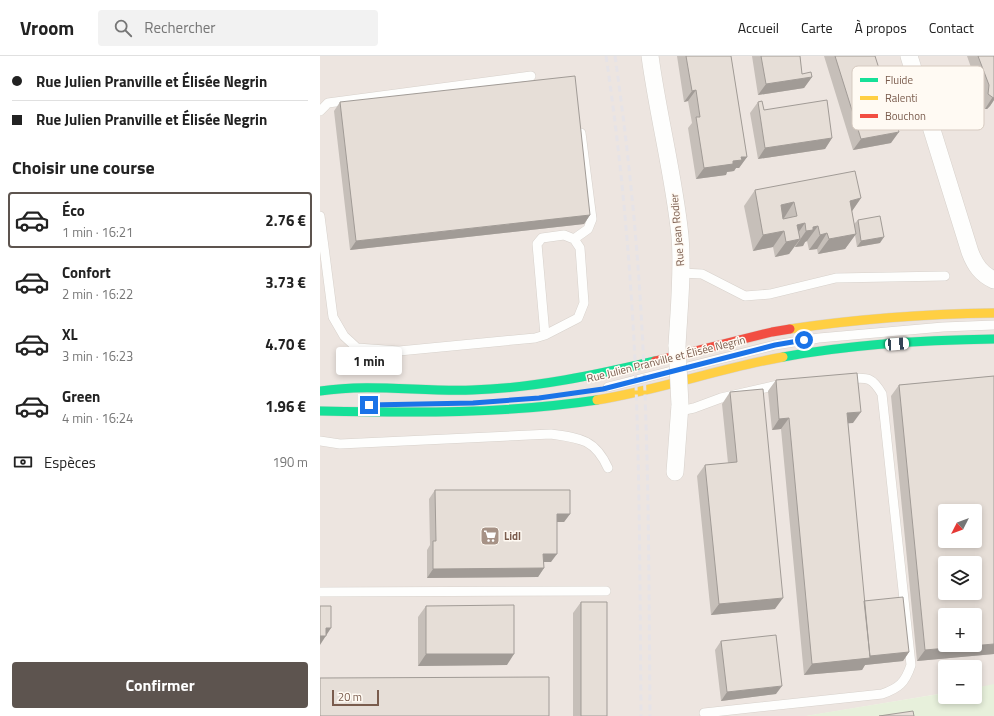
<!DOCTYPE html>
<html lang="fr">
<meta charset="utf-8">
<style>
body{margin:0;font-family:"Titillium Web",sans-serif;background:#f2f2f2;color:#222;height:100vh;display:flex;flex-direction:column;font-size:15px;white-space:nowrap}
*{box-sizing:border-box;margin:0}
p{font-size:13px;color:#767676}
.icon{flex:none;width:22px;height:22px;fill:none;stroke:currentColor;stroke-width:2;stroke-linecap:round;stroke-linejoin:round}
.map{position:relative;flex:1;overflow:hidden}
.side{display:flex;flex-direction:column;background:#fff;width:320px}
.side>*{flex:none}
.banner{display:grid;align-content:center;height:88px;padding:0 12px;background:#fff}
.needle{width:26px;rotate:228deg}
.buttons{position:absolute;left:618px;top:448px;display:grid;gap:8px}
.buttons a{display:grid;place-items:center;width:44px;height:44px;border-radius:4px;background:#fff;box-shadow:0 2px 6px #0003;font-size:20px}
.scale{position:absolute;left:12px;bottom:10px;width:47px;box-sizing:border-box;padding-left:4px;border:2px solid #7a5c4d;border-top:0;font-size:11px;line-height:14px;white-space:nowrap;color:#7a5c4d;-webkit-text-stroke:3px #fffaf3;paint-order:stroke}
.end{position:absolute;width:18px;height:18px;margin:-9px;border:5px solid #1a73e8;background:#fff;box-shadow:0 0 0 2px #fff}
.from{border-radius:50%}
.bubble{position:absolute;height:28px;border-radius:4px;background:#fff;box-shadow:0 2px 6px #0003;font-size:13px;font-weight:700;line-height:28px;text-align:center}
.car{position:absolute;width:12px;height:24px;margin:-12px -6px;border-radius:5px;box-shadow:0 0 3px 1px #0007;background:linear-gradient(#fff 24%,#345 0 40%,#fff 0 76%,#345 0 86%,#fff 0)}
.banner b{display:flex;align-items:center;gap:14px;height:38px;font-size:15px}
.banner b+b{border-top:1px solid #e0e0e0}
.banner i{width:10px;height:10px;background:#222}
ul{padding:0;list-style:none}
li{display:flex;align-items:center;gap:12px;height:56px;margin:0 8px 6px;padding:0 4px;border:2px solid transparent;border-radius:4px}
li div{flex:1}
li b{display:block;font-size:15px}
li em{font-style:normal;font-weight:700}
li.active{border-color:#5d544f}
li>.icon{width:36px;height:36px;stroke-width:1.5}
h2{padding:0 12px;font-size:18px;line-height:48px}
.pay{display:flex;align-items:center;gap:10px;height:44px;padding:0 12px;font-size:15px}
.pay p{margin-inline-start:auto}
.button{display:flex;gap:8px;margin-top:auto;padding:8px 12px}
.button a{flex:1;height:46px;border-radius:4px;background:#5d544f;color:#fff;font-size:16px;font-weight:700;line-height:46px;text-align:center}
header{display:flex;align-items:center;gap:24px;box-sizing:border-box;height:56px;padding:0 20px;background:#fff;border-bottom:1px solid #e0e0e0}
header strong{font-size:19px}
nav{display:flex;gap:22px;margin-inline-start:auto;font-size:14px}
.search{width:280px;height:36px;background:#f2f2f2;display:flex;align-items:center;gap:10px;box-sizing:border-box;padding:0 14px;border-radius:4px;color:#767676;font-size:15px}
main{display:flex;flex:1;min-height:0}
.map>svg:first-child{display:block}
</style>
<header>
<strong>Vroom</strong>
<div class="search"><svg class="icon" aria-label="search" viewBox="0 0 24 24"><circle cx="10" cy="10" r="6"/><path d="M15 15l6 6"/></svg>Rechercher</div>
<nav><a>Accueil</a><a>Carte</a><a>À propos</a><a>Contact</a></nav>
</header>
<main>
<section class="side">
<div class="banner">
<b><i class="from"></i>Rue Julien Pranville et Élisée Negrin</b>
<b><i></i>Rue Julien Pranville et Élisée Negrin</b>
</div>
<h2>Choisir une course</h2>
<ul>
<li class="active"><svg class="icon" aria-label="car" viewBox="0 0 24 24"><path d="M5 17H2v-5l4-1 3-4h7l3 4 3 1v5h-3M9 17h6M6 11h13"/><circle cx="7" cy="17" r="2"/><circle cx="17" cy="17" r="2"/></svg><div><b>Éco</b><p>1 min · 16:21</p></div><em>2.76 €</em></li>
<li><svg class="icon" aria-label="car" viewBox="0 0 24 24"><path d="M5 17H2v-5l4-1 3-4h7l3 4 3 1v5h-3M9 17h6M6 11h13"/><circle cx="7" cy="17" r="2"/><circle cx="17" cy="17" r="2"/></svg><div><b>Confort</b><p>2 min · 16:22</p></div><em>3.73 €</em></li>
<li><svg class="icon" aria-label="car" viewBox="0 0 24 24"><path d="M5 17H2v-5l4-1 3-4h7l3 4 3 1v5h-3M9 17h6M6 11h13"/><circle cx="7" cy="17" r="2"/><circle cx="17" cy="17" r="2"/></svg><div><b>XL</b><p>3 min · 16:23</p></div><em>4.70 €</em></li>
<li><svg class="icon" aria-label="car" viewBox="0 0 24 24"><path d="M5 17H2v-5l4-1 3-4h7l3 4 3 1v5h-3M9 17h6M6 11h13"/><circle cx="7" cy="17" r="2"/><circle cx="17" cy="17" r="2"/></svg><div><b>Green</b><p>4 min · 16:24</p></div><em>1.96 €</em></li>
</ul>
<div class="pay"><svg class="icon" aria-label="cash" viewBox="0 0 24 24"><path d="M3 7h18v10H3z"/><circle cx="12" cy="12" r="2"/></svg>Espèces<p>190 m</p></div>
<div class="button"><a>Confirmer</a></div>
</section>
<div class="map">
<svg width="674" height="660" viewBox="0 0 674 660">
<rect width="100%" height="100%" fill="#f9f5f0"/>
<path fill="#ede5e0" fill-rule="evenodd" d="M0,0H674V629L655,632V611H625V637L487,660H0ZM625,455H655V485H625ZM625,507H655V537H625ZM625,559H655V589H625Z"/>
<path fill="#e7f0db" d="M674,628V660H485L625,637V641H655V632Z"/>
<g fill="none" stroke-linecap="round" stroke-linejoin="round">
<defs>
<path id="lane" d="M0,55L8,47L211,20
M0,160L13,261L24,280L37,292L79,295L215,282L225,279L258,262L264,247L260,192L254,183L244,179L222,182L217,188L225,279
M254,183L268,173L272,163L261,77
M361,217L382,218L425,240L450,238L516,222L625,220
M288,331L455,289L499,282L623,271L674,269
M360,355L374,352L401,342L462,328
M0,385L20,388L231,378C260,382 275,383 288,412
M0,536L286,535
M384,657L562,638C579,632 585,627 591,609L562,338C551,319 546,322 527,323"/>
<path id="street" d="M330,0C338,60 354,120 360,180C363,216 359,253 357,290
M589,0L650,196C655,209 661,218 674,224
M355,416L360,349"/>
<path id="fast" d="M463,301C533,288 603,284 674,283
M0,335C50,327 102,336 152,334C215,332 275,319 335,305
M0,355C93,357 185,358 277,344"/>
<path id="slow" d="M470,273C537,263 606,258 674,257
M277,344C340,334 400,312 463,301"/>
<path id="jam" d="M335,305L452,276L470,273"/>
</defs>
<use href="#lane" stroke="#d7d1cb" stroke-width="10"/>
<use href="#street" stroke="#d7d1cb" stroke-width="18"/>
<use href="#fast" stroke="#d9d2cb" stroke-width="10"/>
<use href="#slow" stroke="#d9d2cb" stroke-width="10"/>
<use href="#jam" stroke="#d9d2cb" stroke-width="10"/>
<use href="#lane" stroke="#fefefd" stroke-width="9"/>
<use href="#street" stroke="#fefefd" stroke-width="17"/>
<use href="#fast" stroke="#16e098" stroke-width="9"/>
<use href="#slow" stroke="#ffcf43" stroke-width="9"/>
<use href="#jam" stroke="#f24e42" stroke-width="9"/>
<path stroke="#e6e3e7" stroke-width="3" stroke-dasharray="6 4" stroke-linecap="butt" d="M286,0C301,101 310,203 315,304C320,423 320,542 321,660
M295,0C307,84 316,170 321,255C329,389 329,525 330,660"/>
<defs>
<path id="street-bridge" d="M357,290L360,349"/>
</defs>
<use href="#street-bridge" stroke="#d7d1cb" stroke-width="18" stroke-linecap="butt"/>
<use href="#street-bridge" stroke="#fefefd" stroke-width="17"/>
</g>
<path fill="#c6bfb9" d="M357,0H411L427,101L419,112H416L414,115L407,116L406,119L376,123L368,72L372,67L368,45L364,46Z
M432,0H480L482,18L492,21L484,32L438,39Z
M504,0H555L571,87L533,94Z
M647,0H674V44L670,50L667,53H665L660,49L661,40Z
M20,46L270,159L264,168L30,194L14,55Z
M438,46L444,54L512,82L505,93L438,103L430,57Z
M435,134L541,142L532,155L534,168L538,164L560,187L537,191L535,179L525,193L498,198L497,193L489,194L487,185L485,186L483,190L475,191V190L469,198L455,201L453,191L433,195L424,150Z
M674,320V598L597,605L571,340L579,329Z
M456,324L533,367H528L544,545L589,596L583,605L545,609L542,614L484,619L461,373L452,374L448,335Z
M410,336L455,553L391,559L377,420L385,409L408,407L402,348Z
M115,434L250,458L244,466H237L231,506H224V512L218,521L107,522V494L110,489L109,443Z
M261,546L287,660H253V557Z
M106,550L187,609L98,610V561Z
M401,585L456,638L401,645L395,594Z"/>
<path fill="#a19b96" d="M492,21L484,32L438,39L446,28Z
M376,34L368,45L364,46L372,35Z
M674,39V44L670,50L667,53H665Z
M579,76L571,87L533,94L541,83Z
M512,82L505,93L438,103L445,92Z
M421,101H427L419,112H416L414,115L407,116L406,119L376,123L384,112L413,105Z
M541,142L530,158V145Z
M474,146L464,162L450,164L461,149Z
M270,159L264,168L30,194L36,185Z
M485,167L474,183L477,169Z
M498,170L487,185L485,186L483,190L475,191L486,175L493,171Z
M464,175L453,191L433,195L443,179Z
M507,177L497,193L489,194L500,179Z
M536,178L525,193L498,198L509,183Z
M564,181L560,187L537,191L541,185Z
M480,183L469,198L455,201L466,186Z
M541,356L533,367L519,368L527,357Z
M469,362L461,373L452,374L459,363Z
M237,458H250L244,466H231Z
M223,498H237L231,506H217Z
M224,512L218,521L107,522L113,513Z
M463,542L455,553L391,559L399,548Z
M6,572H11L0,589V580Z
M674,588V598L597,605L605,594Z
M589,596L583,605L545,609L542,614L484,619L492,608L548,600Z
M106,598H194L187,609L98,610Z
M462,630L456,638L401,645L407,636Z"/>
<path fill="#e6ded7" stroke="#a19b96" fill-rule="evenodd" d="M366,0H411L427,101H421L422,104L413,105V108L384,112L376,61H380L376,34L372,35Z
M441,0H480L482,18L491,16L492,21L446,28Z
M515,0H555L579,76L541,83Z
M658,0H674V42L672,41L668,38L669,29Z
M255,20L270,159L36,185L20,46Z
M507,44L512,82L445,92L438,46L442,45L444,54Z
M535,115L541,142L530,145L536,178L509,183L507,177L500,179L498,170L493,171V174L486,175L485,167L477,169L480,183L466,186L464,175L443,179L435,134ZM474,146L477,160L463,163L461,149Z
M560,160L564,181L541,185L538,164Z
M537,317L541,356L527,357L550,602L492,608L469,362L459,363L456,324Z
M674,320V588L605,594L579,329ZM625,455H655V485H625ZM625,507H655V537H625ZM625,559H655V589H625Z
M443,333L463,542L399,548L385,409L417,406L410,336Z
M115,434H250V458H237V498H223L224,512L113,513V485H116Z
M583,541L589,596L550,600L544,545Z
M261,546H287V660H261Z
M194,549V598H106V550Z
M0,550H11V572H6V580H0Z
M456,579L462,630L407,636L401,585Z
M229,621V660H0V622Z
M593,655L594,660H559Z"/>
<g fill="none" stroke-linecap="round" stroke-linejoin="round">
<path stroke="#1a73e8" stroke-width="5" d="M49,349L153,347L219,342L283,333L455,289L484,284"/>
</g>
<defs>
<symbol id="supermarket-square" viewBox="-11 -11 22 22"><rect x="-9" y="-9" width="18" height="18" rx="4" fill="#a69286" stroke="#fffaf3"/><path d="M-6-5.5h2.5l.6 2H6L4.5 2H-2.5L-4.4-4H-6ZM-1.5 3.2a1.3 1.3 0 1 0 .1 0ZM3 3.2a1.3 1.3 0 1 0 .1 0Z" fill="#fff"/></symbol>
</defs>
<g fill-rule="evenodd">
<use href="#supermarket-square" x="159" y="469" width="22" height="22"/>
</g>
<g text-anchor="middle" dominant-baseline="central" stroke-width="3" stroke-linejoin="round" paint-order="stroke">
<g font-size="11" fill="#7a5c4d" stroke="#fffaf3">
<text transform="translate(357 174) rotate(-95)">Rue Jean Rodier</text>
<text transform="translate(346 303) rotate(-14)">Rue Julien Pranville et Élisée Negrin</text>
</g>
<g font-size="11" font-weight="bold" fill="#7a5c4d" stroke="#fffaf3" text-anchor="start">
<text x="184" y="480">Lidl</text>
</g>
</g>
<rect x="532" y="10" width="132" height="64" rx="6" fill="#fffaf3" stroke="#d7cbc1" stroke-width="1"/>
<rect x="540" y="22" width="18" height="4" fill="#16e098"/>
<rect x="540" y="40" width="18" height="4" fill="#ffcf43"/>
<rect x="540" y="58" width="18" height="4" fill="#f24e42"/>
<g font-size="11" fill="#7a5c4d">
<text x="565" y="28">Fluide</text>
<text x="565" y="46">Ralenti</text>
<text x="565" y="64">Bouchon</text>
</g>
</svg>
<div class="buttons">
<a><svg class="needle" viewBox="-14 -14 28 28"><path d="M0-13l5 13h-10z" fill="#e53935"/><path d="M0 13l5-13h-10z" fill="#767676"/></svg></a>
<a><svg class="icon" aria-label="layers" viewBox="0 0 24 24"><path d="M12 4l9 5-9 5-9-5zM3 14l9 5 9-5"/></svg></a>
<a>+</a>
<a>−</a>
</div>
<div class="scale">20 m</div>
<i class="end from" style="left:484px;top:284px"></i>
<i class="end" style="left:49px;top:349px"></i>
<div class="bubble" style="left:16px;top:291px;width:66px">1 min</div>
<i class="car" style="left:577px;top:288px;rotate:86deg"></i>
</div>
</main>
